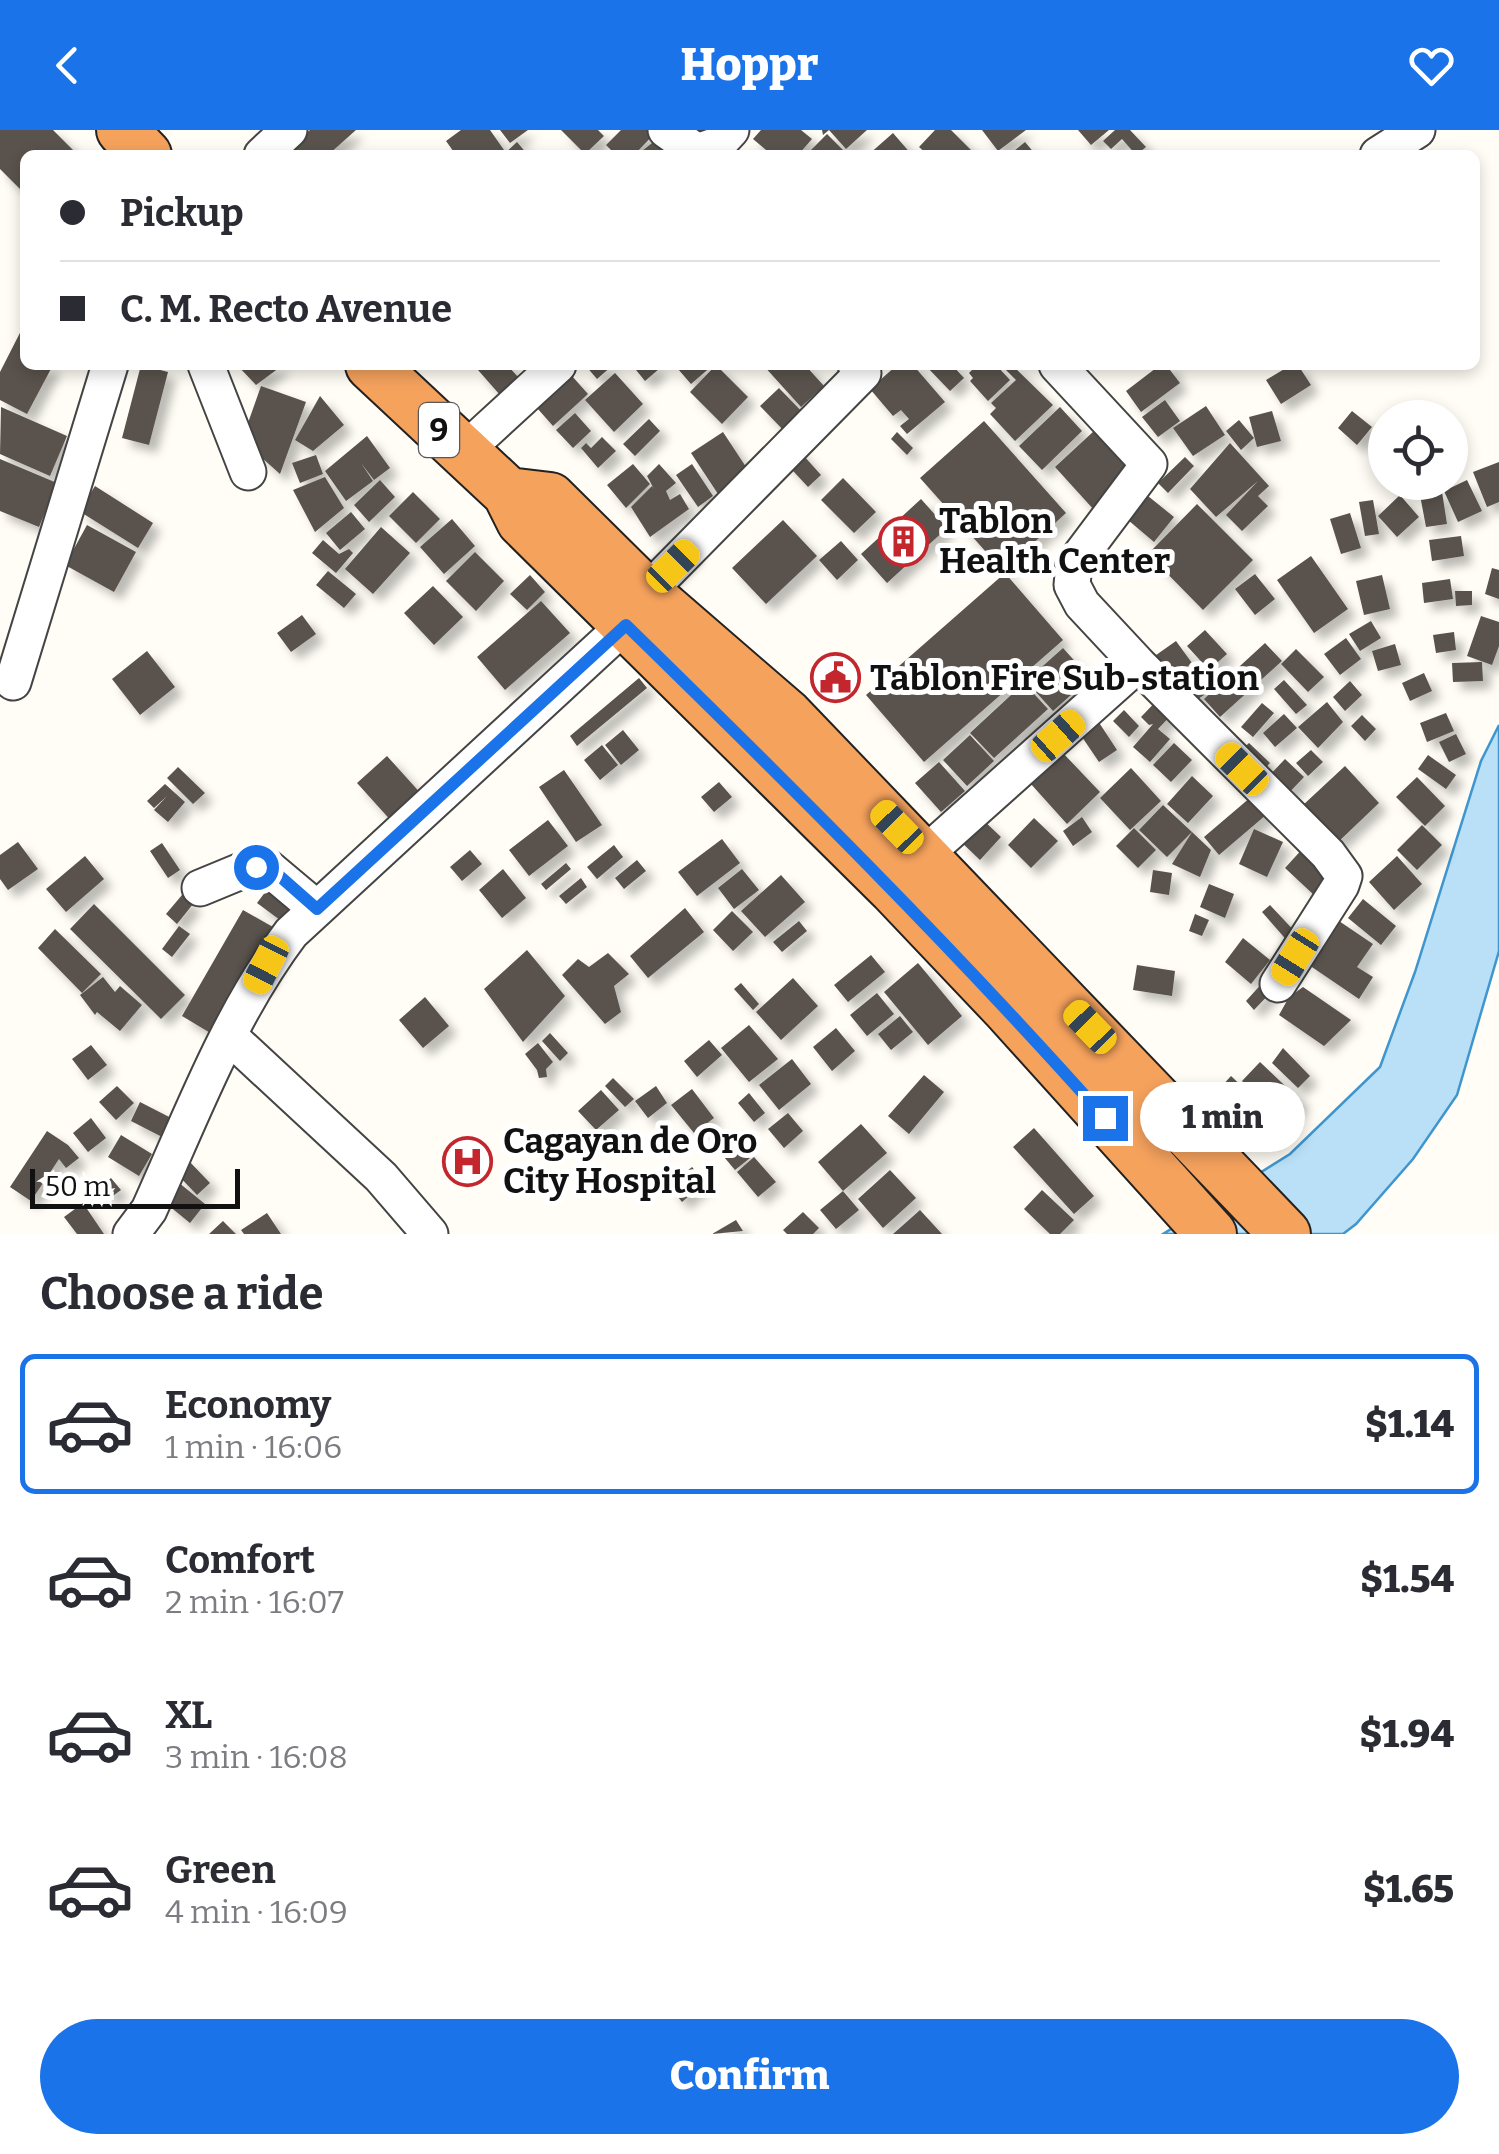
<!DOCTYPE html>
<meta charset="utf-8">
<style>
body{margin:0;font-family:Bitter,serif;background:#f7f7f7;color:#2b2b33;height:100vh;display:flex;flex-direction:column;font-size:38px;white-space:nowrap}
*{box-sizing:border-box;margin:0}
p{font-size:32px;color:#7c7c81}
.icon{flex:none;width:55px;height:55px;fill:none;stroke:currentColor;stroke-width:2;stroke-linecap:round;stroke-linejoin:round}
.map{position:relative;height:1104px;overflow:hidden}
.panel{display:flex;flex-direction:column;background:#fff;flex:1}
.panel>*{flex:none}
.top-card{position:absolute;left:20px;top:20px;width:1460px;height:220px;border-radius:15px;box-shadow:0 5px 15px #0003;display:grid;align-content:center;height:220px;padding:0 40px;background:#fff}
.fabs{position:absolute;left:1368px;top:270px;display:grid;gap:20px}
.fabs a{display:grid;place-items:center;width:100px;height:100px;border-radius:50%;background:#fff;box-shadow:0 5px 15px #0003;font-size:50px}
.scale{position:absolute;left:30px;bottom:25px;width:210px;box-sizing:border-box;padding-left:10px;border:5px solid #111;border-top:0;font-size:28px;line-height:35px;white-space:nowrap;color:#111;-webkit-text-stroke:8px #fff;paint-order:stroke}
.end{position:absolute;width:45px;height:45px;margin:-22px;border:12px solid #1a73e8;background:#fff;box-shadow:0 0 0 5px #fff}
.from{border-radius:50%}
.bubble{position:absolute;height:70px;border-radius:35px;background:#fff;box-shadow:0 5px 15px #0003;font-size:32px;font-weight:800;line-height:70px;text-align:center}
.car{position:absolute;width:30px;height:60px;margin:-30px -15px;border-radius:12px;box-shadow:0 0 8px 2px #0007;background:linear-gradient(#f5c518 24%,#345 0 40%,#f5c518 0 76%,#345 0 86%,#f5c518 0)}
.top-card b{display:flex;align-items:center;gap:35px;height:95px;font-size:38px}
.top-card b+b{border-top:2px solid #e1e1e2}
.top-card i{width:25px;height:25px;background:#2b2b33}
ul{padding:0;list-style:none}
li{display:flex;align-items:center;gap:30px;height:140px;margin:0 20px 15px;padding:0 20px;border:5px solid transparent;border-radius:15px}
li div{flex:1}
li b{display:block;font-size:38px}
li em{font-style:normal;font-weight:800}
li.current{border-color:#1a73e8}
li>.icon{width:90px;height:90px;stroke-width:1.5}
h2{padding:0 40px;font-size:45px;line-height:120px}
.primary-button{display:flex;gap:20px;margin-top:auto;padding:20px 40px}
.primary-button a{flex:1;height:115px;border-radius:60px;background:#1a73e8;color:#fff;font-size:40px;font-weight:800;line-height:115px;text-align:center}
header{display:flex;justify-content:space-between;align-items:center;height:130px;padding:0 40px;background:#1a73e8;color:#fff;font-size:45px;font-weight:800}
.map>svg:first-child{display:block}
</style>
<header><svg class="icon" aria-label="back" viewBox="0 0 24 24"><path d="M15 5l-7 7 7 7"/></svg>Hoppr<svg class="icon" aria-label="heart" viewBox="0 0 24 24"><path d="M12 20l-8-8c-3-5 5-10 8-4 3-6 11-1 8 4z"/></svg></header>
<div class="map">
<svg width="1499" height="1104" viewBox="0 0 1499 1104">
<defs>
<filter id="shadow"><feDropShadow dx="8" dy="8" stdDeviation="5" flood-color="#0004"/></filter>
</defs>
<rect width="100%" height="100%" fill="#fffdf5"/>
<path fill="#b9e0f7" stroke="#3f96cf" stroke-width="2.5" d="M1499,595V821L1457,965L1413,1029L1356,1094L1343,1104H1163L1290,1024L1380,937L1415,842L1481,631Z"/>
<path fill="#5a524d" filter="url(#shadow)" d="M0,0H53L78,25H25V64L0,39Z
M310,0H356L328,25H282Z
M461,0H490L504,20L497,25H456L446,11Z
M500,0H528L510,13Z
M561,0H598L604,6L585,24Z
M621,0H658L634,25H616L606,15Z
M761,0H801L812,9L798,25H772L753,9Z
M822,0H867L846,19L829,0L823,5Z
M935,0H951L972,21L968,25H928L919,17Z
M982,0H1026L998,21Z
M1078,0H1109L1091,15Z
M1115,0H1130L1146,17L1136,25L1122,9L1111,19L1103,11Z
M893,3L912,25H868Z
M827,4L845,22L842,25H813L809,22Z
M657,9L670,25H637Z
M517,12L528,25H503Z
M1025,12L1036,25H1009Z
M25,193V235H53L27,284L0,270V242Z
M141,235L168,242L149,315L122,308Z
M237,235H283L256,255Z
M484,235H507L519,248L500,265L478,240Z
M585,235H613L597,249Z
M632,235H655L659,239L645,251Z
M682,235H713L691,254L678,239Z
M716,235L748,267L722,294L690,262Z
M763,235H805L824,256L801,277Z
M897,235H913L945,272L907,304L900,296L909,289L901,280L893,286L870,259Z
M925,235H952L964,248L950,261Z
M977,235H996L1010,250L988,271L970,251L973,248L969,243Z
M1012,235L1053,275L1015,311L990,284L996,278L991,273L1016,250L1006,240Z
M1160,235H1176L1170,240L1180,253L1141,282L1126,261Z
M1291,235H1298L1311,255L1281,274L1266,250Z
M615,243L643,274L614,302L585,270Z
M572,246L588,264L553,296L537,278Z
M261,256L306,272L280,344L242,310Z
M779,258L807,287L788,305L760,276Z
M320,266L344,295L313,321L295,310Z
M1165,270L1180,291L1158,307L1142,287Z
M1206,276L1225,305L1193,326L1173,298Z
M1,277L67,306L50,346L0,324Z
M1060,277L1082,301L1042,340L1019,316Z
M1272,281L1281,311L1257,317L1249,287Z
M1352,281L1372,297L1357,315L1338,298Z
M575,283L591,301L573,318L556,300Z
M649,289L660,301L635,326L623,314Z
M1239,290L1254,308L1241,320L1226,301Z
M984,291L1066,383L1003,441L920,348Z
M1094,301L1134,344L1095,381L1055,337Z
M723,302L750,343L718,364L691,323Z
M897,302L913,318L907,325L891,309Z
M367,306L390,338L374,350L361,333L373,351L346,371L325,341Z
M602,307L616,321L598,338L581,318L586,313L591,318Z
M1383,308L1385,310V336L1370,321Z
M1230,313L1269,356L1258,366L1268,376L1242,401L1226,385L1258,351L1216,387L1190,359Z
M795,316L821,345L808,357L782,329Z
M316,325L323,344L300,353L292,333Z
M1185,327L1194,336L1168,363L1158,353Z
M0,329L57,353L39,397L0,381Z
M1499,332V372L1487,377L1473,342Z
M633,334L650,354L626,378L607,355Z
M659,334L676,353L666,361L670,370L680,364L689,379L650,407L631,377L652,356L654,359L647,346Z
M692,334L713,366L698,377L676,345Z
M325,347L344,378L315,402L293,360Z
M843,348L876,382L854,403L821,370Z
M380,350L395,367L369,392L354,375Z
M1467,350L1482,381L1458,392L1444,361Z
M95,356L153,393L138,418L79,381Z
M413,362L440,389L416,413L389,386Z
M1442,362L1447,394L1426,397L1420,365Z
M1400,365L1419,387L1397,407L1378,386Z
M1148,366L1174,387L1154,412L1128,390Z
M921,369L947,398L887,453L861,424Z
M1373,370L1379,404L1365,406L1359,372Z
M1197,374L1253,430L1203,480L1148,424Z
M351,382L365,399L340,420L326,403Z
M1350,383L1361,418L1341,424L1330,389Z
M452,389L475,416L444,444L420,417Z
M783,390L817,426L766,474L732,438Z
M87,395L136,422L114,462L65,435Z
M381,397L410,423L373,464L345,439Z
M1461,406L1464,426L1432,431L1429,410Z
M323,410L339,424L349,419L353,423L336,443L312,423Z
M841,411L858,430L837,450L819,430Z
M475,422L504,451L476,481L446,451Z
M1311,426L1348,479L1314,503L1277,450Z
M1492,438L1499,440V469L1485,464Z
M328,441L356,464L344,478L316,455Z
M1005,443L1063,510L924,632L866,565Z
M1255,444L1275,469L1255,485L1235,459Z
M530,445L545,462L527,480L510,464Z
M1382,445L1390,479L1364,485L1356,451Z
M1450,449L1453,469L1424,473L1422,453Z
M433,456L463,487L434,515L404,483Z
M1455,461H1472V475L1456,476Z
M541,471L570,503L505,560L477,527Z
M302,485L316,504L291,522L277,503Z
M1481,486L1499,492V516L1492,535L1467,526Z
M1371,491L1381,508L1360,521L1349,504Z
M1205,500L1227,524L1209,540L1187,516Z
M1454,502L1456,520L1436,523L1433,505Z
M1346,508L1361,529L1340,545L1324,524Z
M1176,511L1192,533L1166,553L1149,530Z
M1265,513L1282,531L1220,587L1204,569Z
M1395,514L1401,535L1378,541L1372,521Z
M1063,518L1090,548L1053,581L1026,551Z
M1296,519L1324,547L1308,562L1281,534Z
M147,521L175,557L140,585L112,549Z
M1482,532L1483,551L1453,552L1452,533Z
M1198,540L1212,560L1190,574L1177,555Z
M1424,543L1432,561L1410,571L1402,553Z
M639,548L647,558L577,616L570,606Z
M1284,550L1307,575L1296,584L1274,559Z
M1350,551L1362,565L1345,581L1333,567Z
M1024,553L1048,579L994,628L970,603Z
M1163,564L1178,578L1158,599L1170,609L1150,632L1133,617L1153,594L1149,595L1141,587Z
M1327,572L1343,592L1318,618L1298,597Z
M1262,573L1274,583L1253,607L1241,597Z
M1124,580L1139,596L1129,607L1113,591Z
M1446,583L1454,601L1427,612L1420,593Z
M1284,584L1297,598L1275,617L1263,603Z
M1362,585L1376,599L1365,611L1351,596Z
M1098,591L1117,620L1099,632L1080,604Z
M623,600L639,620L621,635L605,615Z
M1456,604L1466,624L1449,632L1439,612Z
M970,605L994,631L967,656L943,630Z
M1174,613L1192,630L1171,652L1153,635Z
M1249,613L1270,633L1258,646L1236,625Z
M602,615L618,635L600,650L584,630Z
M1311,620L1323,632L1308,646L1296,633Z
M1062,622L1100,662L1067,694L1030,653Z
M1428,625L1456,645L1446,659L1418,639Z
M387,626L424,667L394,694L357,653Z
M1285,629L1304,647L1284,668L1265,650Z
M939,632L965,661L941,682L915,653Z
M1345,636L1379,673L1336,714L1302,676Z
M178,637L205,663L193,674L167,648Z
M1131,638L1161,671L1130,700L1100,668Z
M564,640L602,695L576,712L539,657Z
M1192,646L1213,666L1188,693L1167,674Z
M1417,647L1445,676L1425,696L1396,667Z
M719,652L732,667L714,682L701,667Z
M165,654L185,672L168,692L154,680L167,666L154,678L147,671Z
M1258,661L1273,679L1219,725L1204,707Z
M1163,675L1192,702L1167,727L1139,700Z
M980,687L1001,707L980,730L959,710Z
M1082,687L1092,702L1073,716L1063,701Z
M1034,688L1058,711L1031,738L1008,715Z
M548,690L568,716L529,746L509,720Z
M1422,695L1442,715L1417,740L1397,720Z
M1134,698L1156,720L1138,738L1116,716Z
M1254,699L1283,712L1267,747L1239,734Z
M1192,702L1211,720L1200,747L1172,734Z
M722,709L740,733L697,766L678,742Z
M18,712L38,739L8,760L0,749V725Z
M162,713L180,740L168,748L150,721Z
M614,715L623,727L597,749L587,737Z
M1305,716L1335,743L1315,766L1285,738Z
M470,720L482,734L462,751L450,737Z
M85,726L104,749L66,782L46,759Z
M1397,726L1422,754L1394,780L1369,752Z
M637,730L646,741L624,759L615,748Z
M566,733L571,739L546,760L541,754Z
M503,739L526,768L502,788L479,760Z
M742,739L759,760L734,779L718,758Z
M1153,740L1172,743L1169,765L1150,762Z
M781,745L805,772L765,807L741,781Z
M581,748L587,757L566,774L559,766Z
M1209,754L1234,764L1225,788L1200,777Z
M269,757L292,775L280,790L257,773Z
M182,765L193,774L177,794L166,784Z
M1363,769L1396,796L1381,815L1348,788Z
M94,774L185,865L161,889L70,799Z
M1270,775L1299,806L1290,814L1262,782Z
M685,778L704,802L648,848L630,826Z
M243,780L273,797L212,904L182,886Z
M732,781L753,802L733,821L713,800Z
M1195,784L1209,790L1202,806L1189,801Z
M1336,789L1373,814L1357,837L1373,847L1359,869L1306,833Z
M799,791L807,801L782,822L773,812Z
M179,796L190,804L172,827L162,819Z
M55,799L101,844L82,863L38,818Z
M1243,808L1270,830L1251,854L1225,832Z
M527,820L565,866L523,912L484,859Z
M608,823L629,844L614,856L621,882L605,894L562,845L578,829L589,837Z
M871,825L885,842L848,872L834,855Z
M918,833L962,886L928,915L884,862Z
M1137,835L1175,841L1172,866L1133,860Z
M103,847L115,862L120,856L142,875L120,901L97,882L95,885L80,865Z
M793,848L818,876L781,910L756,882Z
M1265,850L1274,859L1254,880L1246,871Z
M741,853L759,874L753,880L734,859Z
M1303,857L1351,890L1324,916L1279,885L1289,867Z
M877,863L894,884L867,906L850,885Z
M425,867L449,896L423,918L399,890Z
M900,886L913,902L891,920L878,904Z
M749,895L778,929L749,952L721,918Z
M836,898L855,921L832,941L813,917Z
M550,903L568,923L560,931L542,911Z
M709,910L722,925L697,947L684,931Z
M538,913L553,932L546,939L547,947L539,948L537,940L525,924Z
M91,915L107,935L88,950L72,929Z
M1283,918L1310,946L1298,958L1272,933Z
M792,929L811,954L779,980L759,955Z
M1260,932L1301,971L1283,990L1242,951Z
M924,945L944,962L909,1004L888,986Z
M1231,946L1263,976L1238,1002L1207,972Z
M613,948L634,969L625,977L605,956Z
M117,956L134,973L116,990L99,972Z
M656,956L667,973L648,988L635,971Z
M692,959L714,988L694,1003L671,975Z
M601,960L619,980L596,1000L578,981Z
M749,963L765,983L754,992L738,973Z
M140,972L177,991L168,1010L131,991Z
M788,983L803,1001L784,1018L768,999Z
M91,988L106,1008L88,1022L73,1003Z
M861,994L887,1023L843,1061L818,1032Z
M1034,998L1094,1066L1074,1084L1013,1017Z
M47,1001L68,1015L79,1028L66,1038L59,1029L31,1071L10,1057Z
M121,1005L152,1024L139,1046L108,1027Z
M740,1015L750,1028L735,1040L724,1027Z
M754,1027L776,1052L758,1067L737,1042Z
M188,1030L210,1053L197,1065L175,1042Z
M692,1037L705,1052L682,1072L669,1056Z
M890,1040L916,1068L883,1098L858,1069Z
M111,1048L121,1060L110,1068L100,1057Z
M178,1052L205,1074L190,1093L163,1071Z
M1042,1060L1074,1090L1060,1104H1050L1024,1079Z
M843,1061L859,1080L836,1099L820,1080Z
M83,1073L104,1104H77L64,1087Z
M920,1080L942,1104H893Z
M803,1082L819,1098L813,1104H787L783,1100Z
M267,1083L281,1104H244L241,1100Z
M736,1090L743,1101L712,1104Z
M223,1091L236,1104H209Z"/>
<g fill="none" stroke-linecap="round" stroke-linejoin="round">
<defs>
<path id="minor" d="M666,0L697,22L717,15L731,0
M262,25L289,0
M1378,25L1417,0
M206,235L248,342
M462,323L558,235
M646,463L863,243L856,235
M1138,534L1328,724L1344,746L1341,755L1278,854
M13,552L110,235
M924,725L1138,534L1082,474L1072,455L1074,434L1149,334L1057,235
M200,758L246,739L267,737L317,779
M229,906L381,1047L430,1104
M131,1104L149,1080C191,987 229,885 291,803L625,495"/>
<path id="highway" d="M122,0L146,25
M371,235L508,363L522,391L894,759L1006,877L1211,1104
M508,363L550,368L646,463L787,585L1285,1104"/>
</defs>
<use href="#minor" stroke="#444" stroke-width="39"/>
<use href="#highway" stroke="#222" stroke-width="54"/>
<use href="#minor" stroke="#fff" stroke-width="35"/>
<use href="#highway" stroke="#f5a25d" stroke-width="50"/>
</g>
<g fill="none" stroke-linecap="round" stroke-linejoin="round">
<path stroke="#1a73e8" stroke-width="12" d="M256,737L275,742L317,779L626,495C790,655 952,816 1105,988"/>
</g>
<defs>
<symbol id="building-ring" viewBox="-11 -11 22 22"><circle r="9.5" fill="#fff" stroke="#c4262e" stroke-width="1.5"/><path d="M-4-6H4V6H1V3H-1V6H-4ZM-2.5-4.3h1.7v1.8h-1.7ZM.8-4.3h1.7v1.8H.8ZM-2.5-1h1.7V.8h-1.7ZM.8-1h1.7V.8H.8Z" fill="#c4262e"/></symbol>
<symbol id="civic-ring" viewBox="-11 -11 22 22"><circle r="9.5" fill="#fff" stroke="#c4262e" stroke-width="1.5"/><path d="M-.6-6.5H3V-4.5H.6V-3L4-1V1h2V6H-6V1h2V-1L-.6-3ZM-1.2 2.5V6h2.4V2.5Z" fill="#c4262e"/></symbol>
<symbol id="hospital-ring" viewBox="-11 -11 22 22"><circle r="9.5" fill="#fff" stroke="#c4262e" stroke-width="1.5"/><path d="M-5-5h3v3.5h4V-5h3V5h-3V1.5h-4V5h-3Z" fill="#c4262e"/></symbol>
</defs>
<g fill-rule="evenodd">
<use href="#building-ring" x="876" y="384" width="55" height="55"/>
<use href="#civic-ring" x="808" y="520" width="55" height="55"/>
<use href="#hospital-ring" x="440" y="1004" width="55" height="55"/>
</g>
<g text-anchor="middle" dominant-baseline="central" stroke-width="10" stroke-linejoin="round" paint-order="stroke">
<rect fill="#fff" stroke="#585858" stroke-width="2.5" x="419" y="273" width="40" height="54" rx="8"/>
<g font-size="32" font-weight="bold" fill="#111">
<text x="439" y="300">9</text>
</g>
<g font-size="35" font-weight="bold" fill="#111" stroke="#fff" text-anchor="start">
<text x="939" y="391">Tablon<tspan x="939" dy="40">Health Center</tspan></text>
<text x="870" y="548">Tablon Fire Sub-station</text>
<text x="503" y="1011">Cagayan de Oro<tspan x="503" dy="40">City Hospital</tspan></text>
</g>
</g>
</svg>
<div class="fabs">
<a><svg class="icon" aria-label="locate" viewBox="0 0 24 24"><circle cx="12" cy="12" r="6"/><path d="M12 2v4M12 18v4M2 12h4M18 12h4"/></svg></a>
</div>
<div class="scale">50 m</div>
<i class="end from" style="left:256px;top:737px"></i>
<i class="end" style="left:1105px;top:988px"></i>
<div class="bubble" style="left:1140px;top:952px;width:165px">1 min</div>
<i class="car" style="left:673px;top:436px;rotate:45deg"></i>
<i class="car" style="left:1058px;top:606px;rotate:48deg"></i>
<i class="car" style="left:1242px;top:639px;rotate:315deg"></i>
<i class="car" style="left:897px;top:697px;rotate:316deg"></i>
<i class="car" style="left:1295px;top:827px;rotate:212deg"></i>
<i class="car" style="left:266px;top:835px;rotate:207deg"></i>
<i class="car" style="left:1090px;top:897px;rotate:316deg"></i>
<div class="top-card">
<b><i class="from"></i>Pickup</b>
<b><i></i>C. M. Recto Avenue</b>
</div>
</div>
<section class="panel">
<h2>Choose a ride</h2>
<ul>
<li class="current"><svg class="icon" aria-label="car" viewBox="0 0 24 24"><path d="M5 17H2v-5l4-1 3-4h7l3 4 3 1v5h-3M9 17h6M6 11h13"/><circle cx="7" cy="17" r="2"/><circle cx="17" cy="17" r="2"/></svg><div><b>Economy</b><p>1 min · 16:06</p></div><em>$1.14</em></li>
<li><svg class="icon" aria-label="car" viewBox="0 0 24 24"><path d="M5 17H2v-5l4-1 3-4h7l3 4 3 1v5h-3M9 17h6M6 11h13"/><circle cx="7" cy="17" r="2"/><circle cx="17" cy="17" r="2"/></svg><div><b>Comfort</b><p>2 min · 16:07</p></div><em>$1.54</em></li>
<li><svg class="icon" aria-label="car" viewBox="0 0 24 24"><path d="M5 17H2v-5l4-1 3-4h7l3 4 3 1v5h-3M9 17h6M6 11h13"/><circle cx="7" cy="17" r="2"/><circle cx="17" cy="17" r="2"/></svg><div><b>XL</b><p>3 min · 16:08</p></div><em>$1.94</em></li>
<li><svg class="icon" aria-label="car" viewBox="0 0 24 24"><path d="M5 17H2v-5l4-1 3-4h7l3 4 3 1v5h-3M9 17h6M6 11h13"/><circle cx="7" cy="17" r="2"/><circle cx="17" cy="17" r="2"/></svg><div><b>Green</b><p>4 min · 16:09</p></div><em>$1.65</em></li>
</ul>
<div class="primary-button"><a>Confirm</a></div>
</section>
